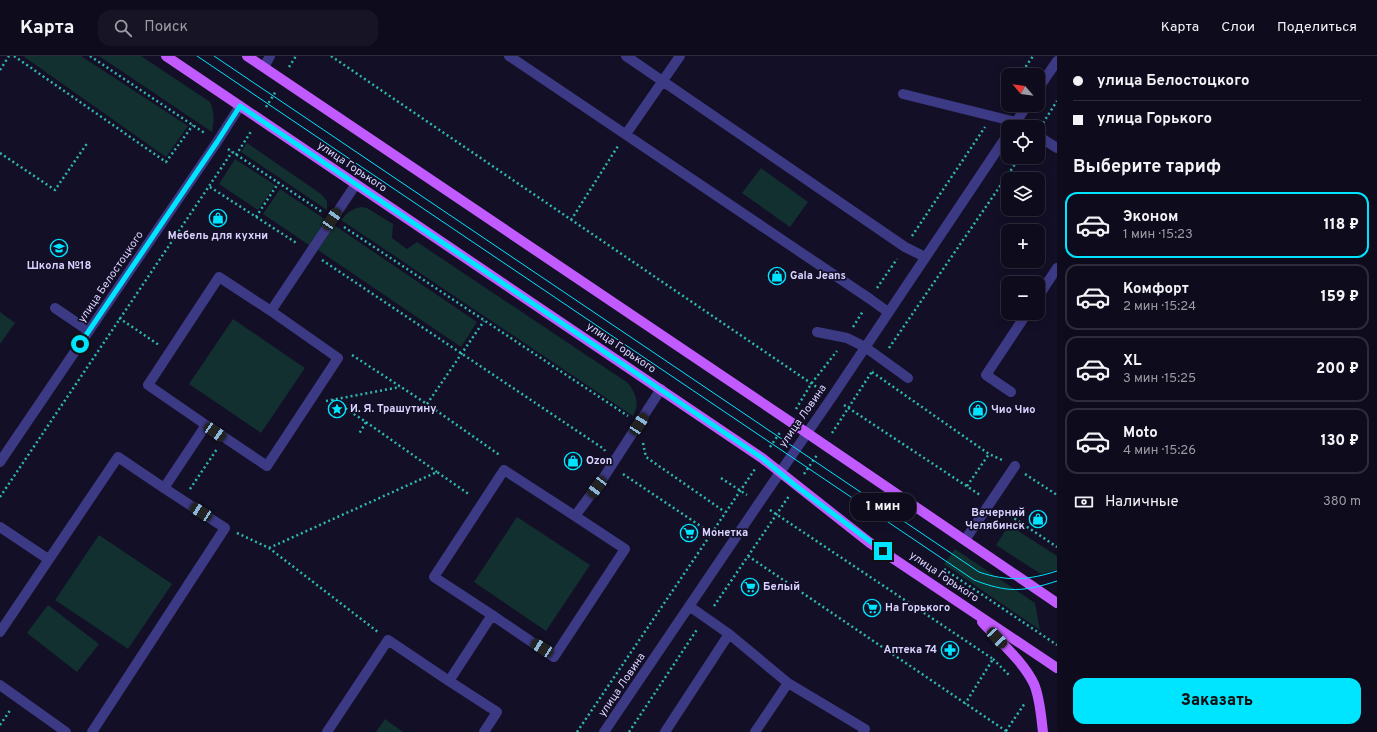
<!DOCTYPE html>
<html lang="ru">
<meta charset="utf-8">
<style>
body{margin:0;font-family:Overpass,sans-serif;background:#171425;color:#f1f3f6;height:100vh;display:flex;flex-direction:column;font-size:15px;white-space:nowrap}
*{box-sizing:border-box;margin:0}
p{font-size:13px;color:#9b9ba3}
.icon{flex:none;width:22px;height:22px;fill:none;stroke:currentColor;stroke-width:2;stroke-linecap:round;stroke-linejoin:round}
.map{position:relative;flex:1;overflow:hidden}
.drawer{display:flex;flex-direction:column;background:#0e0b1c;width:320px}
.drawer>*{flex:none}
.guide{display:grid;align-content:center;height:88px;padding:0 16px;background:#0e0b1c}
.needle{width:26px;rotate:298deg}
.fabs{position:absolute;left:1001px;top:12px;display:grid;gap:8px}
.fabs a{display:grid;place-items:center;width:44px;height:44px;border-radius:8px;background:#0e0b1c;box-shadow:0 2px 10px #0003,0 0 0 1px #2e2b3b;font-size:20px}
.end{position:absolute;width:18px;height:18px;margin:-9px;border:5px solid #00e5ff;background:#111;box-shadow:0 0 0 2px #111}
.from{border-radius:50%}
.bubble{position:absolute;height:28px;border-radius:12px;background:#0e0b1c;box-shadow:0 2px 10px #0003,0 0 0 1px #2e2b3b;font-size:13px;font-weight:800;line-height:28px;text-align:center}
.car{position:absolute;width:12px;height:24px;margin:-12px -6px;border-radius:5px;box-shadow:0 0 3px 1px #0007;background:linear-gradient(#222 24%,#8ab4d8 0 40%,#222 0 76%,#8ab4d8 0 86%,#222 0)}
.guide b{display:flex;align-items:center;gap:14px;height:38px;font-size:15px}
.guide b+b{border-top:1px solid #2e2b3b}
.guide i{width:10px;height:10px;background:#f1f3f6}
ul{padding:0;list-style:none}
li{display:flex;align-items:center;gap:12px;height:66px;margin:0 8px 6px;padding:0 8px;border:2px solid #2e2b3b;border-radius:12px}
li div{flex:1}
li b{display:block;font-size:15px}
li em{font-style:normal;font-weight:800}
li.on{border-color:#00e5ff}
li>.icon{width:36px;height:36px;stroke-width:1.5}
h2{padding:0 16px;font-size:18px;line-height:48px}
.pay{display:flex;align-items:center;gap:10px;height:44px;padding:0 16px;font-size:15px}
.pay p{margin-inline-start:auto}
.primary-button{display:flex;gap:8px;margin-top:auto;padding:8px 16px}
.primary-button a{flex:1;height:46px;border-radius:12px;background:#00e5ff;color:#111;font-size:16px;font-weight:800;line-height:46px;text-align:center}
header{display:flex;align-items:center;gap:24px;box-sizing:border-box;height:56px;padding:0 20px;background:#0e0b1c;border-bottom:1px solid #2e2b3b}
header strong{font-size:19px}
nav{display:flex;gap:22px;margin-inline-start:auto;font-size:14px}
.search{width:280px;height:36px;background:#171425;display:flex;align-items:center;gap:10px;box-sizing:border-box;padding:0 14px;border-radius:12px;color:#9b9ba3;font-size:15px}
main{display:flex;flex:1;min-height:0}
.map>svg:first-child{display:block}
</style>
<header>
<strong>Карта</strong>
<div class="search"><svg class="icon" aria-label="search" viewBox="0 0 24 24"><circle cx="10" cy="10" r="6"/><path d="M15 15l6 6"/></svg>Поиск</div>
<nav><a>Карта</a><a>Слои</a><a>Поделиться</a></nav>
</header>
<main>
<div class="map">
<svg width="1057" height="676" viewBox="0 0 1057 676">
<rect width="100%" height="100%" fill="#130f26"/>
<path fill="#12302f" d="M23,0H81L188,70L166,101Z
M99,0H141L210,46C215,57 214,65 212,76Z
M247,87L321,138L327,145V154L241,96Z
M235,103L275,129L258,154L219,128Z
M761,112L808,146L790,171L742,137Z
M280,133L326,164L309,189L263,158Z
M361,151L367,152L393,168L392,182L407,193L417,186L628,327C636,338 640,348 633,360L341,164C347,156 352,153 361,151Z
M334,169L477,266L461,291L318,194Z
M0,256L15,267L0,288Z
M233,263L305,312L261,377L189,328Z
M517,461L590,509L546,575L474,526Z
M1009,469L1057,500V514L1041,518L996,489Z
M99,479L172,528L128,593L55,544Z
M955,493L1035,547L1040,574L944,508Z
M48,549L99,588L77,616L27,577Z
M385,663L403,676H376Z"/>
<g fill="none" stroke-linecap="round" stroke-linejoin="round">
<path stroke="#2fb8b0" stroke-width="2.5" stroke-dasharray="2 3" stroke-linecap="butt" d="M14,0L166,106L193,69
M90,0L206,78
M331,0L821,334
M289,11L296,0
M0,14L9,0
M1020,19L1033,0
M1001,47L1008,37
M266,51L276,35
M1043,67L1057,45
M228,93L322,156
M0,97L55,134L88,86
M236,99L252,74
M210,131L298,188
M256,161L279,126
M571,164L618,90
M344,171L628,360
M912,180L985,71
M322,204L604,393L605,395
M877,232L897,203
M119,262L159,289
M853,271L863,255
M889,292L1020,101
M352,299L427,348L501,400
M872,316L989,398L1002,404
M333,344L366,366L359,378
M326,345L400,331
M427,348L484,265
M844,349L980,439
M796,353L811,328L837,295
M366,366L437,416
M832,377L873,314
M643,387L646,401L725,456
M770,391L781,375
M623,418L711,477
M804,418L817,399
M1025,418L1057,439
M721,422L747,439
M967,430L989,398
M190,433L217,393
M0,441L232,96
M770,454L993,603L965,648
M1002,454L1057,491
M237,477L269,492L378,576
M269,492L437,416L470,439
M748,500L1006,675L1005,676
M944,513L1057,589
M714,550L789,440
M993,603L1010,620
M0,669L11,653
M1006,675L1025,647
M577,676L755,413
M629,676L698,572"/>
<path stroke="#3d3a85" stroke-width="10" d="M509,0L870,243L888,256
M626,0L905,191L925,201
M264,11L270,0
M1038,33L1057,5
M903,38L1016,66L1025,71
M1013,71L1027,49
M626,78L680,0
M1038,80L1057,92
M1038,241L1057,212
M55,252L89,275
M817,276L847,282L865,291L908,322
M1011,336L986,319L1027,257
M206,369L267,410L338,302L271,255
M0,406L217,86L240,50
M0,471L48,503
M965,484L1015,410
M689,550L729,578L788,627L865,673L863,676
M492,559L434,521L504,414L575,460
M0,576L118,401L164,432L206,369L148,329L219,221L271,255L356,128
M0,629L66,676
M92,676L225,472L164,432
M327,676L388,584L449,625
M484,676L497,656L449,625L492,559L554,601L625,493L575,460L604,421L661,333
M604,676L759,447L832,341L1008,78
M665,676L729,578
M755,676L788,627"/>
<path stroke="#c25bff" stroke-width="10" d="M166,0L762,402L870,487L1057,612
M247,0L807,377L1057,547
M982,566C999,585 1023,605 1034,628C1040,642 1041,660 1043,676"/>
<path stroke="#00e5ff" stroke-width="1" d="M197,0L974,524C1008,537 1023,536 1057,525
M214,0L979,516C1008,526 1029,524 1057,515"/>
</g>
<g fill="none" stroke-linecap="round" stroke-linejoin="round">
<path stroke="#00e5ff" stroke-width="5" d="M80,288L217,86L240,50L762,402L796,430L883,495"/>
</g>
<defs>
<symbol id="shop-ring" viewBox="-11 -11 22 22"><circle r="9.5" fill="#130f26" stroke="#00e5ff" stroke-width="1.5"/><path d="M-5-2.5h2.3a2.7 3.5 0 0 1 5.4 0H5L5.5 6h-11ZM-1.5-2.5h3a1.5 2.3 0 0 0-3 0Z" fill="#00e5ff"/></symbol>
<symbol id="school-ring" viewBox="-11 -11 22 22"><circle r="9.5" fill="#130f26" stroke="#00e5ff" stroke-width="1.5"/><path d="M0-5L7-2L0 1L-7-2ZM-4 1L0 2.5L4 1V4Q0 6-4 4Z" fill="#00e5ff"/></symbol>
<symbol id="sight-ring" viewBox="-11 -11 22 22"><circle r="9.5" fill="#130f26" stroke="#00e5ff" stroke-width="1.5"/><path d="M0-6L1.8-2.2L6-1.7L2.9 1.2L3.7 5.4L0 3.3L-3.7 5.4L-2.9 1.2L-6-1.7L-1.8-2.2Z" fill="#00e5ff"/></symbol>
<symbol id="supermarket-ring" viewBox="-11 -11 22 22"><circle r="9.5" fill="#130f26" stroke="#00e5ff" stroke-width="1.5"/><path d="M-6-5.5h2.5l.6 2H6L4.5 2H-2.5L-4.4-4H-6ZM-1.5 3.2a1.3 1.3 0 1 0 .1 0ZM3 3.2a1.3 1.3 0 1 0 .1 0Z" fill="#00e5ff"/></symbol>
<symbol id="pharmacy-ring" viewBox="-11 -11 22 22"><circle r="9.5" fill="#130f26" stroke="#00e5ff" stroke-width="1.5"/><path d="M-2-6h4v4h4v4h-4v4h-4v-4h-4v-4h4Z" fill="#00e5ff"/></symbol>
</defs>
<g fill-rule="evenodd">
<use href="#shop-ring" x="208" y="152" width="20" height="20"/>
<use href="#school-ring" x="49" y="182" width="20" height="20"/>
<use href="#shop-ring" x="767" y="210" width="20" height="20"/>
<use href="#sight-ring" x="327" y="343" width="20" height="20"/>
<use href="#shop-ring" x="968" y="344" width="20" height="20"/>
<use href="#shop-ring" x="563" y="395" width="20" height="20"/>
<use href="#shop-ring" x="1028" y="453" width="20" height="20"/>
<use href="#supermarket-ring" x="679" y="467" width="20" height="20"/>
<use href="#supermarket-ring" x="740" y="521" width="20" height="20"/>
<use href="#supermarket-ring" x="862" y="542" width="20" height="20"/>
<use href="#pharmacy-ring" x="940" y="584" width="20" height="20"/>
</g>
<g text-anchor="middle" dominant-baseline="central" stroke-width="3.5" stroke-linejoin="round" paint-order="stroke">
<g font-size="11" fill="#d9d4ff" stroke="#130f26">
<text transform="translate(352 111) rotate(34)">улица Горького</text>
<text transform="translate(111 221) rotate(-56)">улица Белостоцкого</text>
<text transform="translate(621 292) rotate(34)">улица Горького</text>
<text transform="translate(803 360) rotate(-55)">улица Ловина</text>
<text transform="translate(944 521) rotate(34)">улица Горького</text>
<text transform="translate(622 629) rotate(-56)">улица Ловина</text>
</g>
<g font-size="11" font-weight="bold" fill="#d9d4ff" stroke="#130f26" text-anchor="start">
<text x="218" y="180" text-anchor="middle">Мебель для кухни</text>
<text x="59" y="210" text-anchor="middle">Школа №18</text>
<text x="790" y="220">Gala Jeans</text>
<text x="350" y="353">И. Я. Трашутину</text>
<text x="991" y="354">Чио Чио</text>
<text x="586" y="405">Ozon</text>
<text x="1025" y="457" text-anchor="end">Вечерний<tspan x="1025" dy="13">Челябинск</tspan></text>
<text x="702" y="477">Монетка</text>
<text x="763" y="531">Белый</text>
<text x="885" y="552">На Горького</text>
<text x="937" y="594" text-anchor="end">Аптека 74</text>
</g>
</g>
</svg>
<div class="fabs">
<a><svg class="needle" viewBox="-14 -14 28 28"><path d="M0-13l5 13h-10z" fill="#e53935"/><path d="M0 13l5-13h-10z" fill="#9b9ba3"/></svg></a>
<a><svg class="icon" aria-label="locate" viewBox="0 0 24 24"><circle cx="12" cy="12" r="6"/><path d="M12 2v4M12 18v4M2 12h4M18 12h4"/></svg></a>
<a><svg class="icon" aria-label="layers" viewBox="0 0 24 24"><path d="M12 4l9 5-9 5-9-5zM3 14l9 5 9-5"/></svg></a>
<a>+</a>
<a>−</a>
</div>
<i class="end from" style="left:80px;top:288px"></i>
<i class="end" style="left:883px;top:495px"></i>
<div class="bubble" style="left:850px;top:437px;width:66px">1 мин</div>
<i class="car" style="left:332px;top:163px;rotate:34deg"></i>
<i class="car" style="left:639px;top:368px;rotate:33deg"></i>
<i class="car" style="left:215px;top:376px;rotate:124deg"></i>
<i class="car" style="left:597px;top:431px;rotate:217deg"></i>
<i class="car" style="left:201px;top:456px;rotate:303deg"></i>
<i class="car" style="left:997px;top:582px;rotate:137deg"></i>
<i class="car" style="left:542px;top:592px;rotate:303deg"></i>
</div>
<section class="drawer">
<div class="guide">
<b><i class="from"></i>улица Белостоцкого</b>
<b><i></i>улица Горького</b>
</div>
<h2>Выберите тариф</h2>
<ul>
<li class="on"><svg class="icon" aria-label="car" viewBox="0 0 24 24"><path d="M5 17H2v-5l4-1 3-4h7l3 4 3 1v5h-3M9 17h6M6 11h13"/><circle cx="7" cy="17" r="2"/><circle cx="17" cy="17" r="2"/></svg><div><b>Эконом</b><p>1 мин · 15:23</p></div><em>118 ₽</em></li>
<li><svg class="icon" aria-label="car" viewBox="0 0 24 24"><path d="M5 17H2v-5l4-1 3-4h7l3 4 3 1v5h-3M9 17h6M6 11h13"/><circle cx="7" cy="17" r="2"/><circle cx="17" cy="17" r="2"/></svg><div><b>Комфорт</b><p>2 мин · 15:24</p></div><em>159 ₽</em></li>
<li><svg class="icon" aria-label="car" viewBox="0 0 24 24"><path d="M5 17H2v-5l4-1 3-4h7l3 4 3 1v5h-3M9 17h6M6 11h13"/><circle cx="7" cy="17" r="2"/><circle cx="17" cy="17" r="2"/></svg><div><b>XL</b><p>3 мин · 15:25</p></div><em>200 ₽</em></li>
<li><svg class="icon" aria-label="car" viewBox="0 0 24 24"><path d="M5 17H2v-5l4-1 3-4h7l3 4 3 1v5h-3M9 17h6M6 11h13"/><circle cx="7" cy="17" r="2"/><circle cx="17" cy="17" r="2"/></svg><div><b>Moto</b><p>4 мин · 15:26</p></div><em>130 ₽</em></li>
</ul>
<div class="pay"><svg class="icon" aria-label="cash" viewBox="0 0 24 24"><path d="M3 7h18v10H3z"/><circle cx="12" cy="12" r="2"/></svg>Наличные<p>380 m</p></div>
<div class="primary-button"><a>Заказать</a></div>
</section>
</main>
